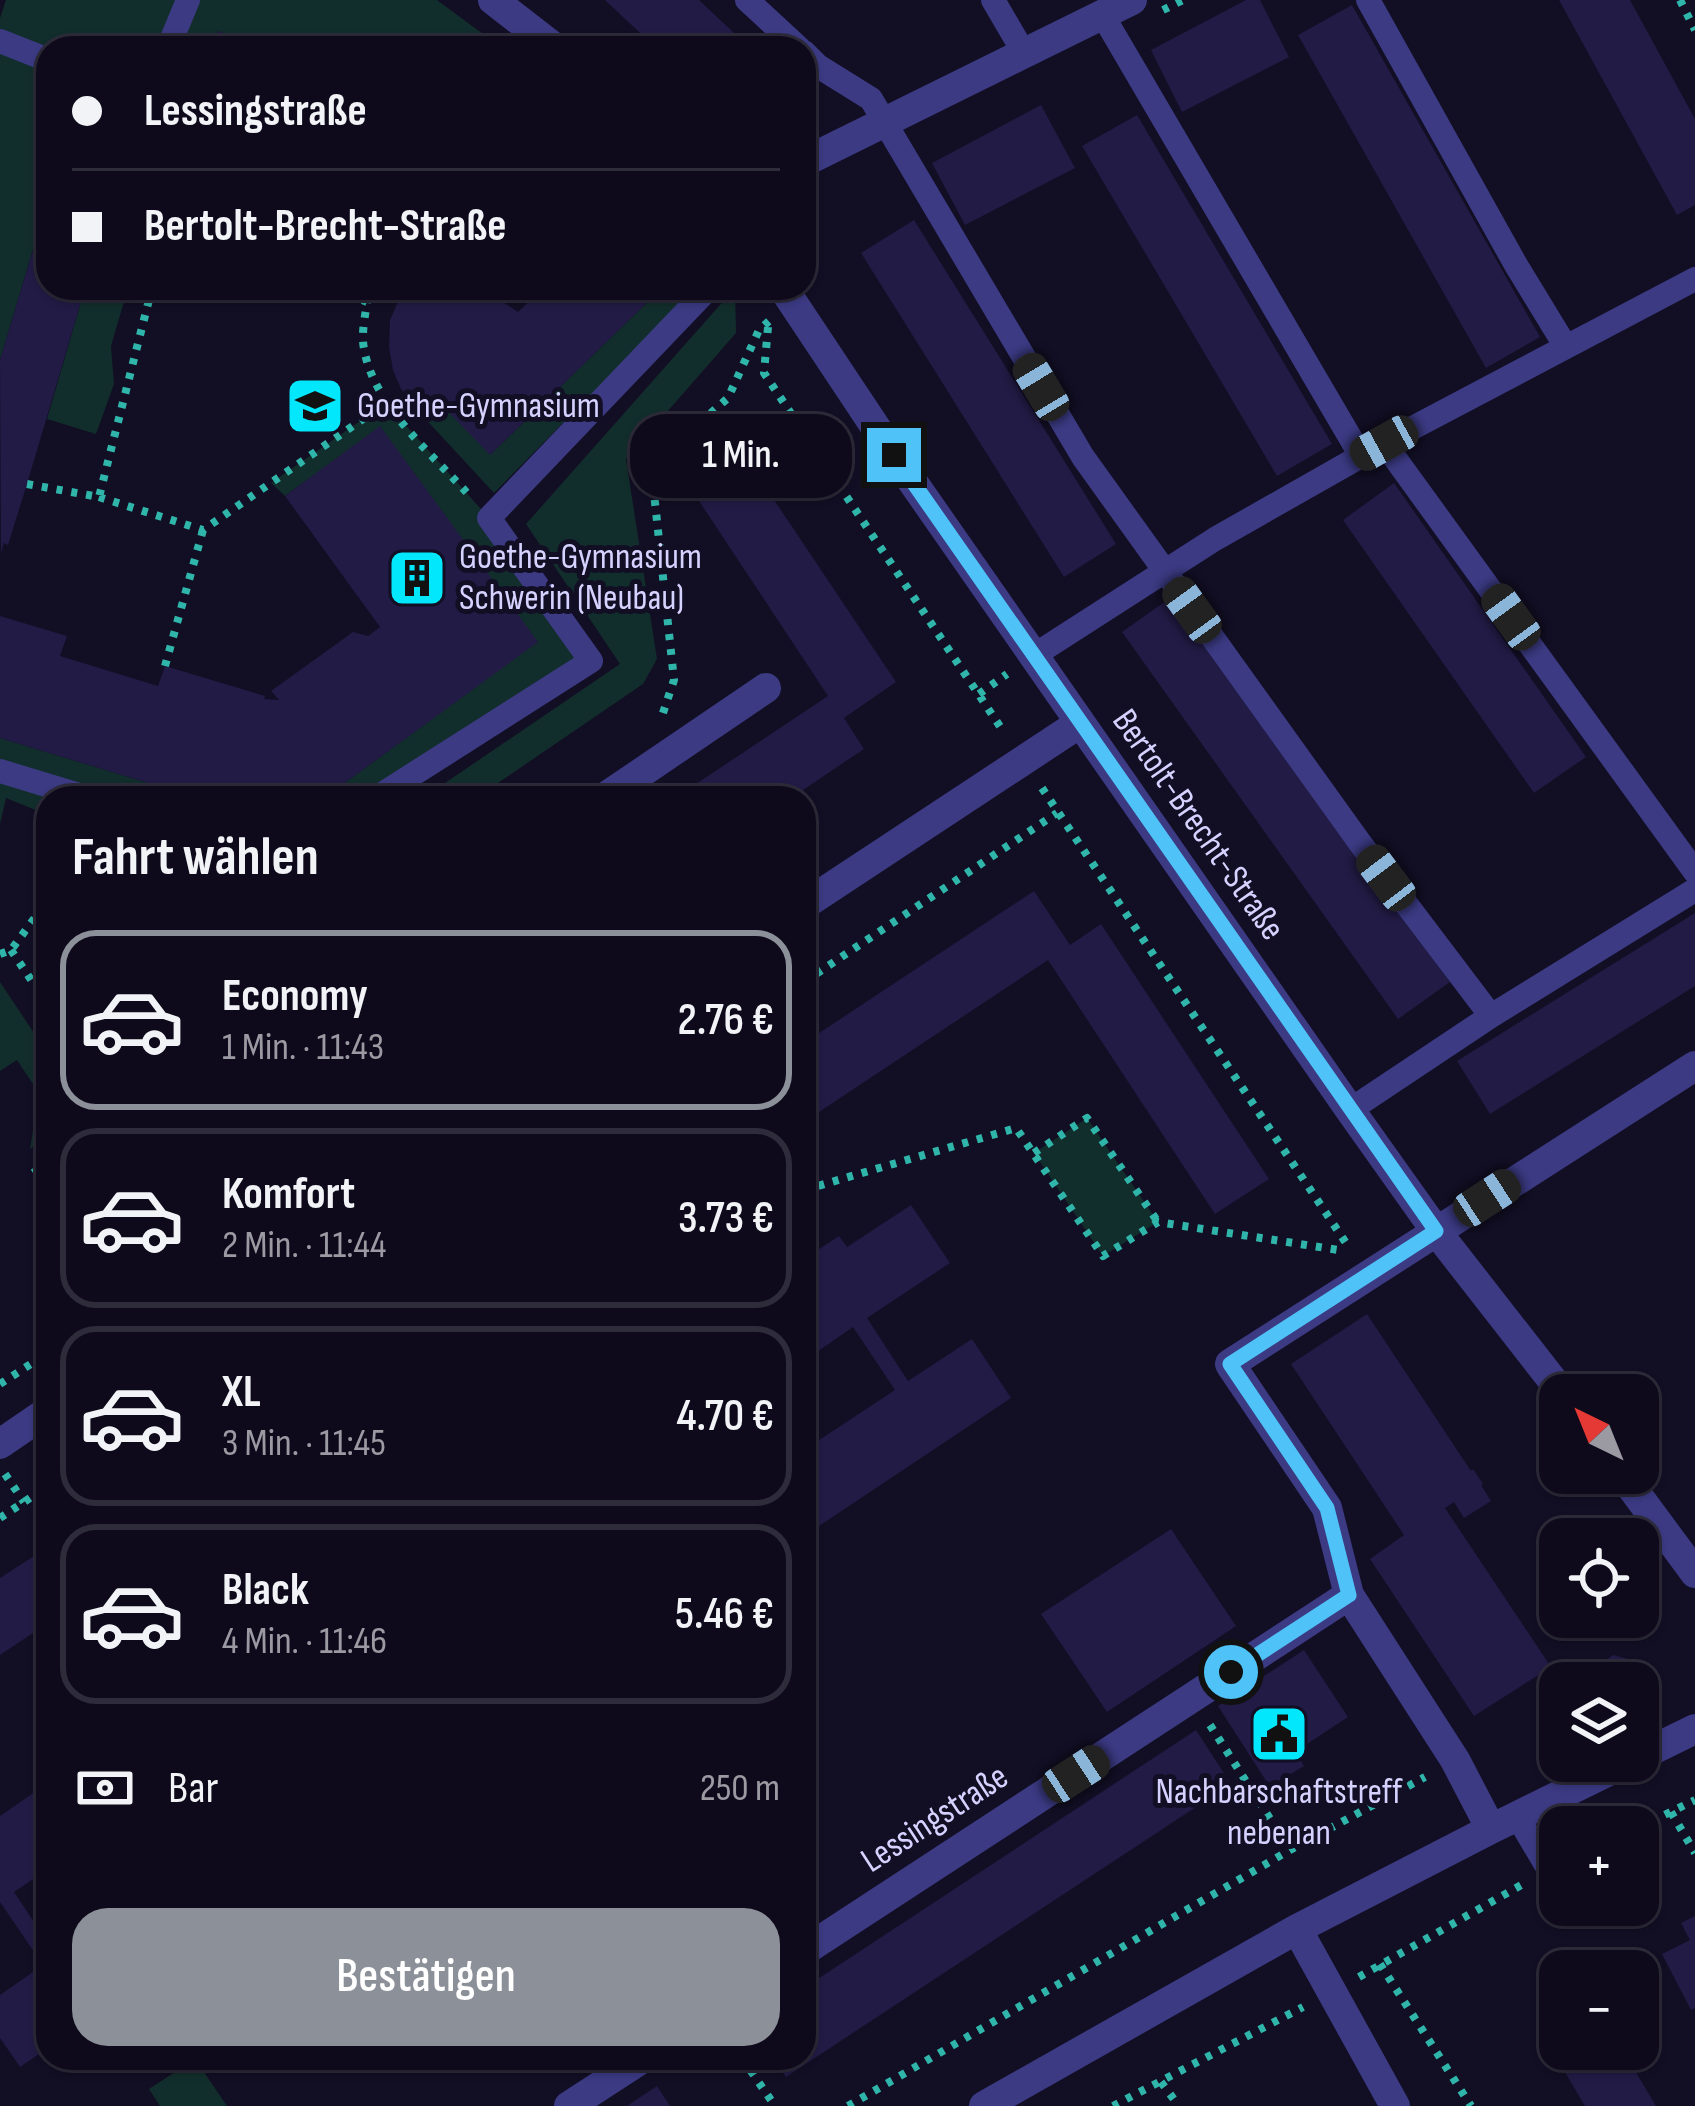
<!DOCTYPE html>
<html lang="de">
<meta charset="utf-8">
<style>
body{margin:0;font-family:"Sofia Sans Condensed",sans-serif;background:#1c1828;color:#f1f3f6;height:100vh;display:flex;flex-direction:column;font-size:45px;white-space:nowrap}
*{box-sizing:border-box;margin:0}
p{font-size:39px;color:#9b9aa3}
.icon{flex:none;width:66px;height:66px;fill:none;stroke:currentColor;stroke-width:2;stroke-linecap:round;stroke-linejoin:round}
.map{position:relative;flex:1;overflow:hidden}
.sheet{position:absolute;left:36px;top:786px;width:780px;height:1284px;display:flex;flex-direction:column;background:#0e0a1b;border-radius:36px;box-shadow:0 3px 9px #0004,0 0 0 3px #2e2b3a}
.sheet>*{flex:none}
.hud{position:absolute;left:36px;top:36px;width:780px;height:264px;border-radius:36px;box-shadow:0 3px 9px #0004,0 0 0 3px #2e2b3a;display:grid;align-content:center;height:264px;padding:0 36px;background:#0e0a1b}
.needle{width:78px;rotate:317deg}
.fabs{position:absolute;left:1539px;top:1374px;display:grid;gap:24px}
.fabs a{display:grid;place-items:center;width:120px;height:120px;border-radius:24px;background:#0e0a1b;box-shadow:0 3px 9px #0004,0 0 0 3px #2e2b3a;font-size:60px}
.end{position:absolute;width:54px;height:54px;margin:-27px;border:15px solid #4fc3f7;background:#111;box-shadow:0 0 0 6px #111}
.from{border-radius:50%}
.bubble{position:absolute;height:84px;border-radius:36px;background:#0e0a1b;box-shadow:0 3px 9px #0004,0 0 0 3px #2e2b3a;font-size:39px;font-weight:600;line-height:84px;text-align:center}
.car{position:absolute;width:36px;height:72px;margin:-36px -18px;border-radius:15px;box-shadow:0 0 9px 3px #0007;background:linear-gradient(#222 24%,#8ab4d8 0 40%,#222 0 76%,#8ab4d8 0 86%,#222 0)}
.hud b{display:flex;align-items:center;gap:42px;height:114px;font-size:45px}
.hud b+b{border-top:3px solid #2e2b3a}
.hud i{width:30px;height:30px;background:#f1f3f6}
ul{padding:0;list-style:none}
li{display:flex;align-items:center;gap:36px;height:180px;margin:0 24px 18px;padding:0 12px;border:6px solid #2e2b3a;border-radius:36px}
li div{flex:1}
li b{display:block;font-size:45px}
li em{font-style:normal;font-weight:600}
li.selected{border-color:#8c9099}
li>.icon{width:108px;height:108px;stroke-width:1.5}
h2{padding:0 36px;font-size:54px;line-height:144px}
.pay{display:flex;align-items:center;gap:30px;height:132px;padding:0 36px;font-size:45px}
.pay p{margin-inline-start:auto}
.button{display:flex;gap:24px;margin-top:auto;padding:24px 36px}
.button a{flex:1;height:138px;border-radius:36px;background:#8c9099;color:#fff;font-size:48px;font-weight:600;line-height:138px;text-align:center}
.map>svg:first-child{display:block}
</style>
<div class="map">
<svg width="1695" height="2106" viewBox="0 0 1695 2106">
<rect width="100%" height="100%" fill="#120e24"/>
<path fill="#122e2c" d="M6,0H437L502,48H261L218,31L211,48H48V199L0,360V18Z
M85,288H128L111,346L114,384L96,434L47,419Z
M662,288H696L494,493L419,412L434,397L491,454Z
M735,288L736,333L626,459L657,659L643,684L476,798H423L620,664L526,524Z
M386,403L489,518L591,661L376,798H324L537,642L380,427L285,496L271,483Z
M0,738L198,798H48V815L6,798L0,824Z
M0,982L48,1054V1136L30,1149L39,1093L17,1060L0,1071Z
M1087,1118L1158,1222L1103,1256L1034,1153Z
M195,2059L227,2106H160L149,2089Z"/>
<path fill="#221b45" d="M605,0H699L750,48H656Z
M1246,0H1260L1289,57L1182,112L1151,50Z
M1559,0H1630L1695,119V205L1677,215Z
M1352,5L1540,337L1486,368L1298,35Z
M218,31L260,48H211Z
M1041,105L1075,168L965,225L932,163Z
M1137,115L1332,444L1277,476L1082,146Z
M47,203L48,288H85L27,484L8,545L4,543L1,553L0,360Z
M914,220L1116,544L1064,577L861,253Z
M404,288H481L518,312L543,288H662L490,455L434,397L419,412L401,389L393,370L389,347L390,320Z
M722,422L896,682L844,718L864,749L791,798H675L828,696L670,457Z
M380,426L538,642L324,798H198L0,738V616L67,636L60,656L158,686L165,666L265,696L264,699L279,700L271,691L353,632L368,636L380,627L285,496Z
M1394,483L1586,757L1534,793L1343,520Z
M1174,595L1450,982L1398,1019L1122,632Z
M1034,891L1070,945L1101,924L1269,1179L1215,1214L1048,960L804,1122V1043Z
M1695,913V986L1490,1114L1457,1061Z
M911,1205L950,1263L867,1318L908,1381L972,1339L1011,1398L804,1536V1450L895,1390L853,1327L804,1361V1276L814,1268L807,1257L839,1236L847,1247Z
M1367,1314L1471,1471L1473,1469L1483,1484L1481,1485L1491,1501L1464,1518L1454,1502L1445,1508L1551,1667L1474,1716L1370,1559L1404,1535L1291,1364Z
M1171,1529L1236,1626L1107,1712L1041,1614Z
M48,1547V1623L0,1655V1578Z
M1304,1650L1348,1717L1295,1752L1304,1766L1270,1787L1218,1706Z
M1613,1655L1632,1660L1643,1676L1642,1683H1593L1597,1667Z
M1196,1730L1231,1784L786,2077L773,2058H804V1988Z
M48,1783V1869L14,1892L48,1943V2048L20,2067L0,2038V1995L43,1965L0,1902V1816Z
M1695,1916V2008L1691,2010L1662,1954L1690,1940L1681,1923Z
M1560,2011V2049H1622L1656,2106H1585L1537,2025Z
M657,2086L670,2106H627Z"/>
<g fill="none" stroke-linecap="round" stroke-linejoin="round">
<path stroke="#30b5aa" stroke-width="8" stroke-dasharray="6 9" stroke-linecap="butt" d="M1680,0L1695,30
M1163,10L1183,0
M335,288L367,302C365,317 361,334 364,349C374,406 431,453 468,494
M768,327L764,373L1003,731
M27,484L99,497L152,288
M99,497L203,530L386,403
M165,666L203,530
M979,694L1007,674
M663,713L674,680L651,465L728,398L759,330L769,321
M1042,788L1350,1249
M11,950L48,1005
M0,954L11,950L48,900
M804,982L1057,813
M1034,1153L1087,1118L1158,1222
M33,1173L48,1163
M804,1190L1016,1128L1103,1256L1158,1222L1345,1251
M0,1384L48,1353
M5,1474L24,1502
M0,1518L48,1486
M1210,1725L1290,1850
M1671,1812L1695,1853
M1638,1828L1695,1800
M1380,1964L1471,2106
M1359,1977L1523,1884
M742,2058L775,2106
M1161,2082L1179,2106
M848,2106L1290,1850L1425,1777
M1113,2106L1303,2007"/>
<path stroke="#3b3a83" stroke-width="24" d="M747,0L799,48
M993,0L1024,53
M1368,0L1516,265L1566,347
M1102,14L1361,456
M0,41L48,60
M168,48L188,0
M804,52L818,66L871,99L1083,457L1360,843L1491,1016
M1384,443L1695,872
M1033,656L1215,539L1384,443L1695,279
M0,771L89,798
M376,798L591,661L489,518L709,288
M1350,1110L1491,1016L1695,890
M1517,1816L1549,1870"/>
<path stroke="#3b3a83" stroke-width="30" d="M493,0L555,48
M804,162L1132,0
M783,288L894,455L1350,1110L1436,1231L1564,1395
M604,798L766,688
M804,905L1080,723
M0,1444L48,1411
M1621,1473L1695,1573
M1349,1595L1327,1508L1230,1364L1695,1066
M1638,1757L1695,1729
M1297,1929L1395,2106
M804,1951L1349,1595L1455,1760L1491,1829
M569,2106L643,2058
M984,2106L1297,1929L1491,1829L1629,1761"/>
</g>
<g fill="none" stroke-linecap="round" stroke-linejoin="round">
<path stroke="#4fc3f7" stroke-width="15" d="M894,455L1436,1231L1230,1364L1327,1508L1349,1595L1231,1672"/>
</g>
<defs>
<symbol id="school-square" viewBox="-11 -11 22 22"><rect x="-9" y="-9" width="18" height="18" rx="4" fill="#02e7fb" stroke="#120e24"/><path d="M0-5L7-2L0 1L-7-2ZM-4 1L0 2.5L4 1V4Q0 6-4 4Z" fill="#111"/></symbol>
<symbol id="building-square" viewBox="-11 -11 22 22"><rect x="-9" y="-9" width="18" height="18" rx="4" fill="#02e7fb" stroke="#120e24"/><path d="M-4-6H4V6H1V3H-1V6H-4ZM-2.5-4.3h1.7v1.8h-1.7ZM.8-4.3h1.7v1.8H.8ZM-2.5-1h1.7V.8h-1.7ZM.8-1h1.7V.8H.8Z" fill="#111"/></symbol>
<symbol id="civic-square" viewBox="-11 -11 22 22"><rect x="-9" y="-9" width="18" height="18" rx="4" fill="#02e7fb" stroke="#120e24"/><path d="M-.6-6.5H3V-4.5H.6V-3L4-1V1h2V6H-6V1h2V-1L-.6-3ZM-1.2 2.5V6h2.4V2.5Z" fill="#111"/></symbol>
</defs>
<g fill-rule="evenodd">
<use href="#school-square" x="282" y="373" width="66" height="66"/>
<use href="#building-square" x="384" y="545" width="66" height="66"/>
<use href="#civic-square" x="1246" y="1701" width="66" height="66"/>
</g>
<g text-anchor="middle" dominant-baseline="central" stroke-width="10" stroke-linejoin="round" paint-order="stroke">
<g font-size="36" fill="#d6d2ff" stroke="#120e24" text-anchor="start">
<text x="357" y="406">Goethe-Gymnasium</text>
<text x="459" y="557">Goethe-Gymnasium<tspan x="459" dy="41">Schwerin (Neubau)</tspan></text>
<text x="1279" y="1792" text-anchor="middle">Nachbarschaftstreff<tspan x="1279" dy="41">nebenan</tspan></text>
</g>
<g font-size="36" fill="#d6d2ff" stroke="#120e24">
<text transform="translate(1198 825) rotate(55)">Bertolt-Brecht-Straße</text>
<text transform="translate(935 1819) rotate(-33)">Lessingstraße</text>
</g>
</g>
</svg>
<div class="fabs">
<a><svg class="needle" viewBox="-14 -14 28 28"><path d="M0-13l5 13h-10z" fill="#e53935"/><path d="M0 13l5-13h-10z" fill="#9b9aa3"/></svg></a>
<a><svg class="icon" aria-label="locate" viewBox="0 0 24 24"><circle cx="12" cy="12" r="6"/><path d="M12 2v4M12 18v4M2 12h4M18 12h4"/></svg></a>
<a><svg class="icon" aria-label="layers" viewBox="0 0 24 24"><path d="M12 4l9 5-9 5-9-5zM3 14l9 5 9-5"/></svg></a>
<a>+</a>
<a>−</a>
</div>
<i class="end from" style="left:1231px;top:1672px"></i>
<i class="end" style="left:894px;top:455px"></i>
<div class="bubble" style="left:630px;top:414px;width:222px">1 Min.</div>
<i class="car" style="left:1041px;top:387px;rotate:329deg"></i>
<i class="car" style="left:1384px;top:443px;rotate:241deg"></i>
<i class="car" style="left:1192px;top:610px;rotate:324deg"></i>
<i class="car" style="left:1511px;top:617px;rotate:324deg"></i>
<i class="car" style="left:1386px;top:878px;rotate:323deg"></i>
<i class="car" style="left:1487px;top:1198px;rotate:57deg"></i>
<i class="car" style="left:1076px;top:1774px;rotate:57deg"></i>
<div class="hud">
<b><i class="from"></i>Lessingstraße</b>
<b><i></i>Bertolt-Brecht-Straße</b>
</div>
<section class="sheet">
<h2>Fahrt wählen</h2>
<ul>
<li class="selected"><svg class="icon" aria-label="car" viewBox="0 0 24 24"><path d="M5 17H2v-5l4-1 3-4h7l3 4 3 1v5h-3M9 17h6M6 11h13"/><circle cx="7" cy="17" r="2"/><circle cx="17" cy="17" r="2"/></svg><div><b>Economy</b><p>1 Min. · 11:43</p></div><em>2.76 €</em></li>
<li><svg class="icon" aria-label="car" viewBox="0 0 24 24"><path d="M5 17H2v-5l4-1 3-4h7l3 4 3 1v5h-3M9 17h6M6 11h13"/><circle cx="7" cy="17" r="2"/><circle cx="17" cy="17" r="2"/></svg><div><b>Komfort</b><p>2 Min. · 11:44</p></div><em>3.73 €</em></li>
<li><svg class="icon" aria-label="car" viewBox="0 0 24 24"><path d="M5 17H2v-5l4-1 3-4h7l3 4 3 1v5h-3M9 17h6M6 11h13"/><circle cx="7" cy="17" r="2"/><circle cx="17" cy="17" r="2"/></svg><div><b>XL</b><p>3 Min. · 11:45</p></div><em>4.70 €</em></li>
<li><svg class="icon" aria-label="car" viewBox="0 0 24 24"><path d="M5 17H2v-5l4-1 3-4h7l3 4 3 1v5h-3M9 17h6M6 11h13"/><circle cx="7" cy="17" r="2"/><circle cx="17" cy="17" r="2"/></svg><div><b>Black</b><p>4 Min. · 11:46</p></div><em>5.46 €</em></li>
</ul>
<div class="pay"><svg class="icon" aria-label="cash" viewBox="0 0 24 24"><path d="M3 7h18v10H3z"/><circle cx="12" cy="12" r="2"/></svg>Bar<p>250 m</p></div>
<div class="button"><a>Bestätigen</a></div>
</section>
</div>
